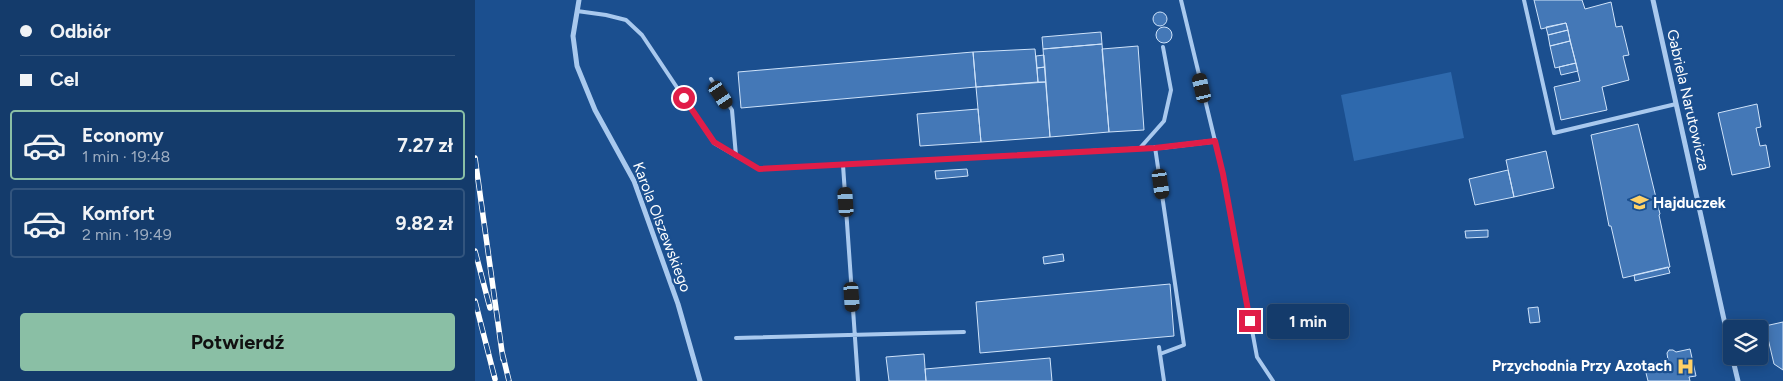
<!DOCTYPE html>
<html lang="pl">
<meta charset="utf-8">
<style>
body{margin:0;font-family:Figtree,sans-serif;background:#214673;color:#f1f3f6;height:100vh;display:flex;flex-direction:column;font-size:19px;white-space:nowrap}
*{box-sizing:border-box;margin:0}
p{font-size:16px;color:#9dadc1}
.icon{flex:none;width:28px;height:28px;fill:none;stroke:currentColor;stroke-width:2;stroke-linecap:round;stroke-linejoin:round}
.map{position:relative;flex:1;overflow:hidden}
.panel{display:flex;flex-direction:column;background:#143b6b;width:475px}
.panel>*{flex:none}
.hud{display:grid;align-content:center;height:110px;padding:0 20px;background:#143b6b}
.fabs{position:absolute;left:1248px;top:320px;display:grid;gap:10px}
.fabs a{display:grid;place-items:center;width:45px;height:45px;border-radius:5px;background:#143b6b;box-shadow:0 2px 12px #0003,0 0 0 1px #33557e;font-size:25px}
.end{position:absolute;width:22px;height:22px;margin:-11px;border:6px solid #e11d48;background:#fff;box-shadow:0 0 0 2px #fff}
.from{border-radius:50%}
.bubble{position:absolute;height:35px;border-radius:5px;background:#143b6b;box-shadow:0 2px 12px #0003,0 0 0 1px #33557e;font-size:16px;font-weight:700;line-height:35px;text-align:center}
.car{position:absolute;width:15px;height:30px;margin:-15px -8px;border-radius:6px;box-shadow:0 0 4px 1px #0007;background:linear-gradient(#222 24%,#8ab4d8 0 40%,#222 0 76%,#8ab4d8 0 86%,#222 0)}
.hud b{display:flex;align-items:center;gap:18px;height:48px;font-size:19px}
.hud b+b{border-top:1px solid #33557e}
.hud i{width:12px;height:12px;background:#f1f3f6}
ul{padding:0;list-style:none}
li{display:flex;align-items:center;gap:15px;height:70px;margin:0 10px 8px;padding:0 10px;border:2px solid #33557e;border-radius:5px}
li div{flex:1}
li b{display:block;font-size:19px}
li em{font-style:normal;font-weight:700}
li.on{border-color:#8abfa5}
li>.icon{width:45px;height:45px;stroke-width:1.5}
.primary-button{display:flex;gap:10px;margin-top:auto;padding:10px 20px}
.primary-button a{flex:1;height:58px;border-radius:5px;background:#8abfa5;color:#111;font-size:20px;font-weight:700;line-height:58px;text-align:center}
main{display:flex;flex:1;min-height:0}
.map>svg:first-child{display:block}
</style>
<main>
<section class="panel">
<div class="hud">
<b><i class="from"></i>Odbiór</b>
<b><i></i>Cel</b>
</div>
<ul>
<li class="on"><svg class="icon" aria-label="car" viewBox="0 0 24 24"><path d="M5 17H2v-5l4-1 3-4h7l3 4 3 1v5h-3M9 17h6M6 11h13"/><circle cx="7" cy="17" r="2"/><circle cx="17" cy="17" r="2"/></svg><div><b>Economy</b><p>1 min · 19:48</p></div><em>7.27 zł</em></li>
<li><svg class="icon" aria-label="car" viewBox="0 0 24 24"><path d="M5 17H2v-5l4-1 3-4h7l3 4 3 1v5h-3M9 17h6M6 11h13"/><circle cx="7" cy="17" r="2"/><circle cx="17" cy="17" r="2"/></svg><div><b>Komfort</b><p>2 min · 19:49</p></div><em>9.82 zł</em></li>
</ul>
<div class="primary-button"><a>Potwierdź</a></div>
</section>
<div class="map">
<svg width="1308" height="381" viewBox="0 0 1308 381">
<rect width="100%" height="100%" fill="#1b4f8f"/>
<path fill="#2e69ad" d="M976,72L989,138L879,161L866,95Z"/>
<path fill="#4478b7" stroke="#cfe3fa" d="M1059,0H1107L1110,9L1136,2L1141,27L1147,26L1154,55L1148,56L1154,80L1127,87L1132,110L1086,120L1079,87L1105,81L1091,23L1066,29Z
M678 19a7 7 0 1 1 14 0a7 7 0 1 1-14 0Z
M1091,23L1093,30L1073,35L1071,27Z
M681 35a8 8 0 1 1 16 0a8 8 0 1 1-16 0Z
M1093,30L1095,41L1075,46L1073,35Z
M626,32L627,44L568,49L567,37Z
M1095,41L1101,63L1080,68L1075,46Z
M627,44L634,132L575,137L568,49Z
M663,46L669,130L634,132L627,49Z
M560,49L563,82L501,87L498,52Z
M498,52L501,87L266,108L263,72Z
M569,55L570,67L562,68L561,56Z
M1101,63L1103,71L1086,75L1084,67Z
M570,67L571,82H563L562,68Z
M571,82L575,137L506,142L501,87Z
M1282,104L1286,127L1281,128L1285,146L1291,145L1295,167L1257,175L1243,113Z
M503,109L506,142L445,146L442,114Z
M1163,124L1185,214L1184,215L1195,267L1148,278L1136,226H1134L1116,135Z
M1071,151L1079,188L1039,197L1031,160Z
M492,169L493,176L461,179L460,171Z
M1033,170L1039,197L1000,205L994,179Z
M1013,230V237L991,238L990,231Z
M588,254L589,261L569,264L568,257Z
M1193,267L1195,273L1160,281L1159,275Z
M695,284L699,336L505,353L501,302Z
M1063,307L1065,322L1055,323L1053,308Z
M1308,322V370L1299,364L1290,326Z
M1215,349L1221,376L1214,377L1215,381H1173L1169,365L1193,360L1192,353L1194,350H1198L1201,352Z
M449,354L451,381H414L411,357Z
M575,358L577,381H451L450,369Z"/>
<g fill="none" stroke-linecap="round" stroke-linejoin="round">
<path stroke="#a9c9ee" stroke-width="4" d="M706,0L748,174L782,357L798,381
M1049,0L1079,133L1201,104
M102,11L131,15L151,20L167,35L239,143L284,169L690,147
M236,79L257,110L261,156
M680,147L709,345L685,354
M665,148L689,121L696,90L688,47
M368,165L383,381
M261,338L489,332
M684,347L689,381"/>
<path stroke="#a9c9ee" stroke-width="5" d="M104,0L98,36L102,66L120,110L159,181L203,304L225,381
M1178,0L1256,351
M690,147L740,141
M1257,356L1263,381"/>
<defs>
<path id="rail" d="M0,158L28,359
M0,251L15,308
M0,301L20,379
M27,352L34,381"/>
</defs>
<use href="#rail" stroke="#fff" stroke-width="5.5"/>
<use href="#rail" stroke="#1b4f8f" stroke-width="4" stroke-dasharray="11" stroke-linecap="butt"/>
</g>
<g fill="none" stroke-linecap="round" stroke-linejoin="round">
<path stroke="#e11d48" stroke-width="6" d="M209,98L239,142L284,169L680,148L740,141L748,174L775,321"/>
</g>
<defs>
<symbol id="school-bare" viewBox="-9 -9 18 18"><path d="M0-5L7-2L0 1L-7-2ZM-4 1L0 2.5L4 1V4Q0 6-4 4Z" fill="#ffd166" stroke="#1b4f8f" stroke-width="2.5" paint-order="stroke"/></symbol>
<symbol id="hospital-bare" viewBox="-9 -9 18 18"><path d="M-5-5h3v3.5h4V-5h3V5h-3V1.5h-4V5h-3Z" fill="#ffd166" stroke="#1b4f8f" stroke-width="2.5" paint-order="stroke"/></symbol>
</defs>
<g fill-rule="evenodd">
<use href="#school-bare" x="1152" y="190" width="25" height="25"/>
<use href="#hospital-bare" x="1198" y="354" width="25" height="25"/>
</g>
<g text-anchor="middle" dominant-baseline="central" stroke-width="4.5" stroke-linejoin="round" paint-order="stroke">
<g font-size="15" fill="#fff" stroke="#1b4f8f">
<text transform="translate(1213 100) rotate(77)">Gabriela Narutowicza</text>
<text transform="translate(187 227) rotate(69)">Karola Olszewskiego</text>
</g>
<g font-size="15" font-weight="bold" fill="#fff" stroke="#1b4f8f" text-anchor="start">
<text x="1178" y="203">Hajduczek</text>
<text x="1197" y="366" text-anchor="end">Przychodnia Przy Azotach</text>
</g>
</g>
</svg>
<div class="fabs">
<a><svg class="icon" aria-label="layers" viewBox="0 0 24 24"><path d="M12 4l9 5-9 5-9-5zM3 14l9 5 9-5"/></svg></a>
</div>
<i class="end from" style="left:209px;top:98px"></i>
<i class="end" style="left:775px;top:321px"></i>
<div class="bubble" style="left:792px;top:304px;width:82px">1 min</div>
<i class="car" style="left:727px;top:88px;rotate:347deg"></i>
<i class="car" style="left:246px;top:95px;rotate:146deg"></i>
<i class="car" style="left:686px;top:184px;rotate:172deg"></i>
<i class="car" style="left:371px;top:202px;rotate:356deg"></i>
<i class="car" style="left:377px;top:297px;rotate:176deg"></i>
</div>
</main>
